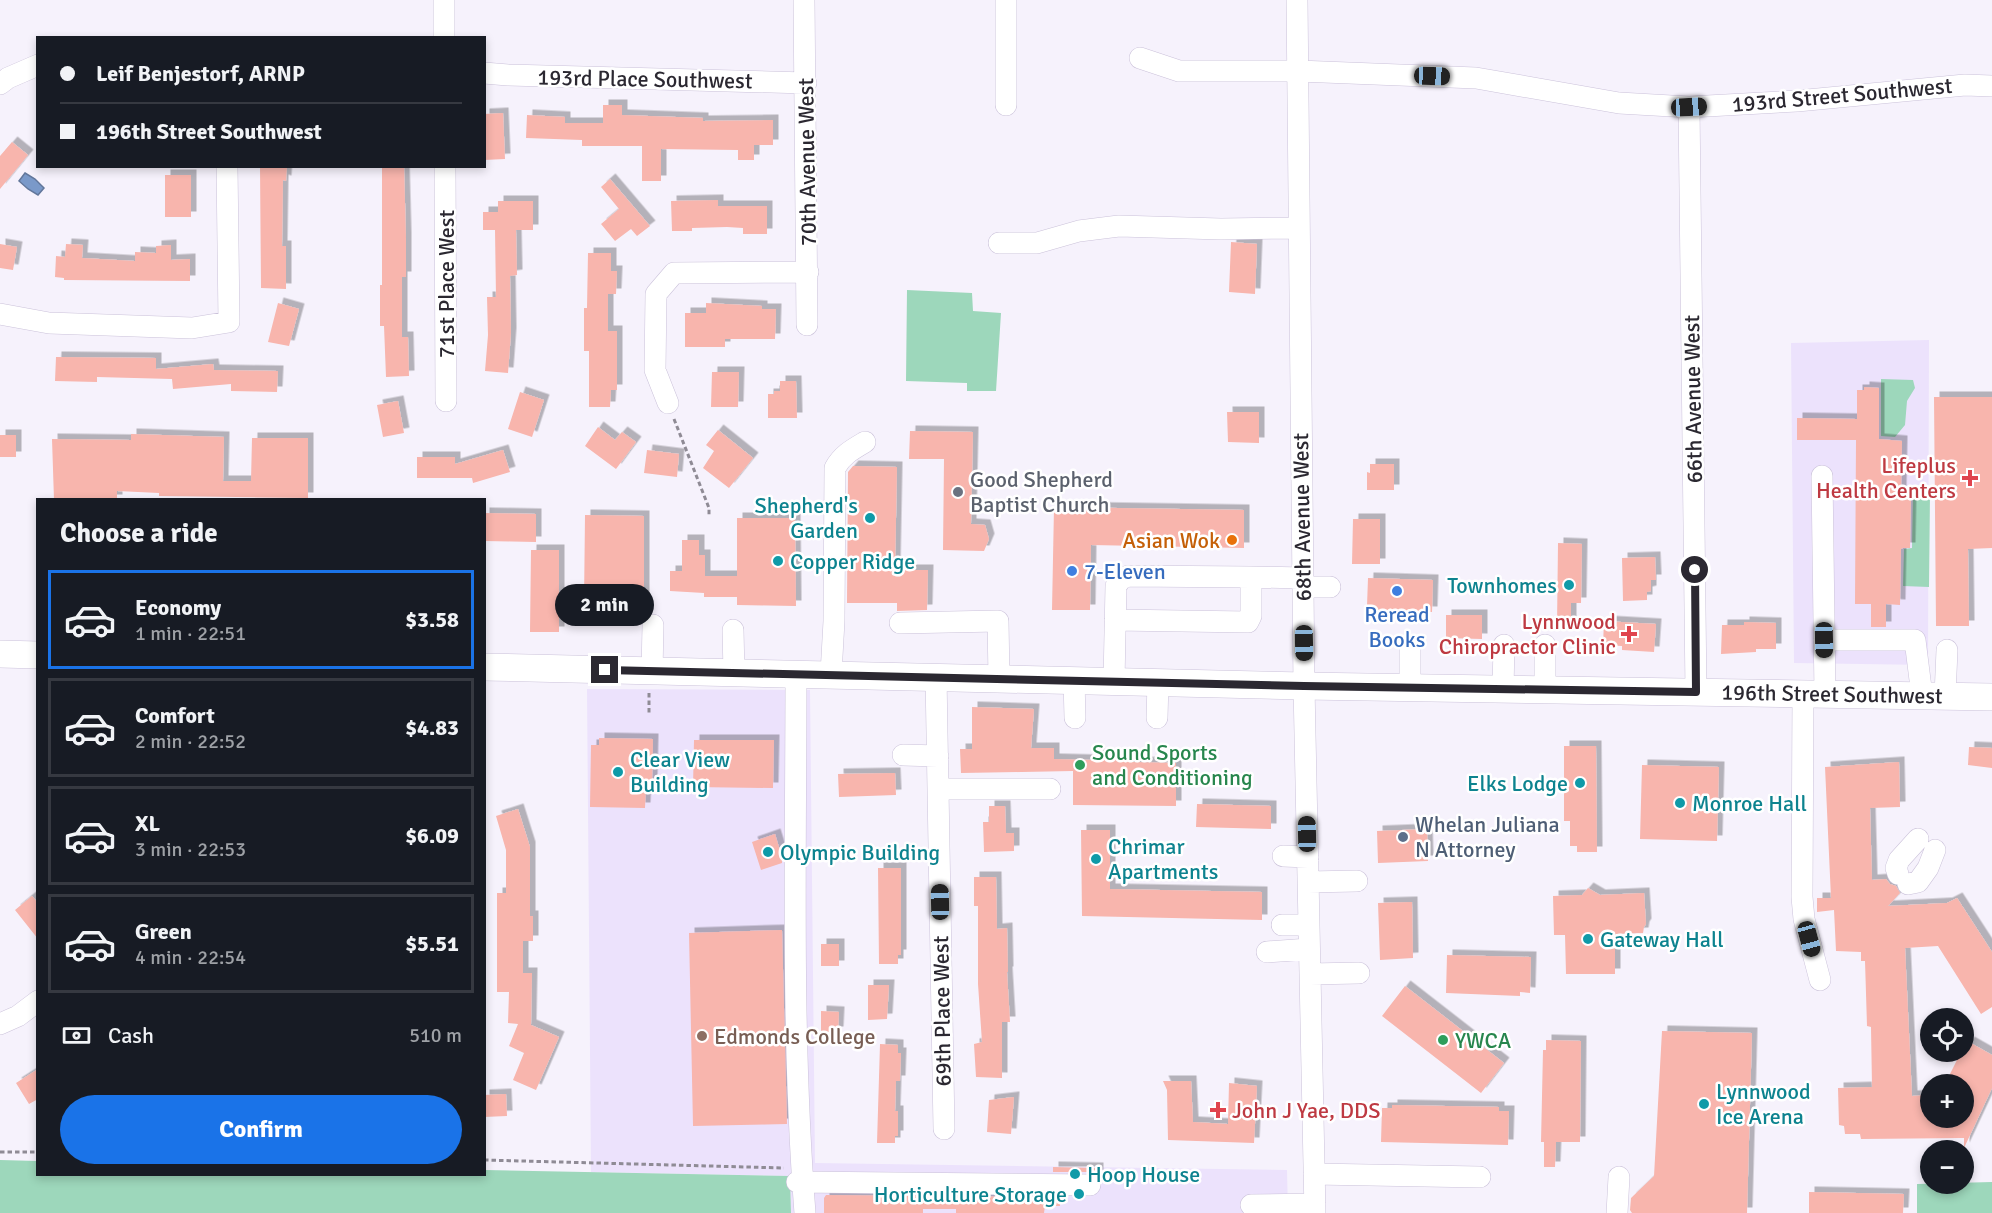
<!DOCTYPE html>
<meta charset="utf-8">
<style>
body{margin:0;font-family:Signika,sans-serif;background:#20242c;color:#f1f3f6;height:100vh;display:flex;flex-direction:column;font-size:22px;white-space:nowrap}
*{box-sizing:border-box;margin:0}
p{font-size:20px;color:#9ea1a6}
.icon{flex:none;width:33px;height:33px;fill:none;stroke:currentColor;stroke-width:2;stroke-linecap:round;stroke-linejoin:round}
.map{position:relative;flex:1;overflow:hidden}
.details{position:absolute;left:36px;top:498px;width:450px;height:678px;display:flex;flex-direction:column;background:#171b24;border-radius:0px;box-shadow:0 3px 9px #0003}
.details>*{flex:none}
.banner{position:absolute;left:36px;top:36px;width:450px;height:132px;border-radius:0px;box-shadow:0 3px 9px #0003;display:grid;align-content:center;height:132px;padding:0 24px;background:#171b24}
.controls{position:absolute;left:1920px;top:1008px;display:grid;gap:12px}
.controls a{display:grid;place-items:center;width:54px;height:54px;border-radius:50%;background:#171b24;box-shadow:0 3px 9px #0003;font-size:30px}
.end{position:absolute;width:27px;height:27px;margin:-14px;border:8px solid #2b2831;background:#fff;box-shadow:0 0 0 3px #fff}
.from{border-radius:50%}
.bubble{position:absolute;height:42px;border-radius:21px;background:#171b24;box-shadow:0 3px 9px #0003;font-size:20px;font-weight:700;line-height:42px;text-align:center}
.car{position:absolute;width:18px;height:36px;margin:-18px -9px;border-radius:8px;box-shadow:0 0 4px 2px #0007;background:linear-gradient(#222 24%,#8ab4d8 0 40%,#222 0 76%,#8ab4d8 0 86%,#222 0)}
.banner b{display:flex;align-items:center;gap:21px;height:57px;font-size:22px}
.banner b+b{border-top:2px solid #363941}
.banner i{width:15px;height:15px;background:#f1f3f6}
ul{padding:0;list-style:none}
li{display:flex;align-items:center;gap:18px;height:99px;margin:0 12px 9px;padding:0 12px;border:3px solid #363941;border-radius:0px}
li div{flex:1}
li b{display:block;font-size:22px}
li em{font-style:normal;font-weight:700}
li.current{border-color:#1a73e8}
li>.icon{width:54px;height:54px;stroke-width:1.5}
h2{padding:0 24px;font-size:27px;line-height:72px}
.pay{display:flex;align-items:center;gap:15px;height:66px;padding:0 24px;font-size:22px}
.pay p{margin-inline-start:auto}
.primary-button{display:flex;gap:12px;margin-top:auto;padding:12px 24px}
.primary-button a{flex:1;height:69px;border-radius:36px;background:#1a73e8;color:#fff;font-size:24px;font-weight:700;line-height:69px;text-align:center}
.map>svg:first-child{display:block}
</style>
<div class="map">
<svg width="1992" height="1213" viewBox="0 0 1992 1213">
<defs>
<filter id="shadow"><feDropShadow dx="5.5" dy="-5.5" stdDeviation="0" flood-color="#0004"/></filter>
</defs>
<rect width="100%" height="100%" fill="#f6f2fc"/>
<path fill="#ece2fc" d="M1929,340L1928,665L1794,663L1791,343Z
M587,689L810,690L815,1163L1287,1170L1288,1213H791L790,1176L591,1172Z"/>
<path fill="#9dd7bb" d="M907,290L972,293L973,311L1001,313L996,391H967V383L906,381Z
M1881,379L1913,380L1915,388L1907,401L1905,425L1895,437L1881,436Z
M1913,494H1930L1929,587L1903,586L1904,549L1912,548Z
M0,1160L37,1161L38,1174H484L485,1170L790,1176L791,1213H0Z
M1992,1182V1213H1917V1184Z"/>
<path fill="#7a99c9" stroke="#62779b" stroke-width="1.5" d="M25,173L35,179L44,188L38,195L28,189L19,181Z"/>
<path fill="#f8b5ad" filter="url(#shadow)" d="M603,105H622V115L703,118V121L773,120V145H754V160H738V150L661,149V181H642V146H582V140L526,138L527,115L565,117V123H603Z
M503,113L505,159L484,160V114Z
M12,142L28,155L0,189V156Z
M260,166H287L286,181L283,180L282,246H286V289L261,288Z
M382,166H404L406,238V277H402V337H408L409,376L386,377L384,326H380V285H382Z
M165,175H191V217H165Z
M610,179L650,226L637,236L631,229L615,241L601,224L619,209L601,187Z
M718,200V206H767V234H743V228L727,227L692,228V231H672L671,201Z
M498,201H533V230H516L517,275L510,276L511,333L508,373L485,371L488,335L487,297H496L495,230H483V212H498Z
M1231,242L1257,244L1255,294L1229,292Z
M0,244L17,247L13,270L0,268Z
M66,244L83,245L82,258L135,261V252L156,253V246L171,245V260L190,259V281L64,280V278L55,277L56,256L65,257Z
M588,253H611V271H617L616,294H608V331H617V390H611L610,407H589V351H584V308H587Z
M278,303L299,309L289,346L268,342Z
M706,303L762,306V309H776L775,339H725V347H685V313H706Z
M56,357L156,358V369L213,364L214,370L278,371L277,392L231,391V384L173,389L172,379L97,377V382L55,381Z
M712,372H739L738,407H711Z
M780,381H796L797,418H768V394H774V391H780Z
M1864,387L1879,388V439L1902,441L1901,494L1903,496H1911L1910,548H1903L1901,549L1900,605L1886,604V627H1871V604H1855L1856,440H1797V418L1857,419V390H1864Z
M520,392L544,400L532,437L508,429Z
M1934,397H1992V548L1968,549L1969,626H1936Z
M398,401L404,433L383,437L377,405Z
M1227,412H1259V443L1228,442Z
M598,427L615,440L622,432L636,442L616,469L585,446Z
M718,430L753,458L729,488L703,468L714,451L706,445Z
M910,431L973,432L971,524L985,525L989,539L984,551L943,550L944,459H909Z
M131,434L224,437L223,481H251L252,438H308V498L159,496V493L117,491V500H54L52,439L131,440Z
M0,435H16V457H0Z
M503,450L510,472L473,483L472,478H417V457H455V464Z
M647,450L679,454L677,477L644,473Z
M1370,464H1394V490H1367V472L1370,473Z
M853,466L897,467L895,570H928L927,610L897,611V603H847L848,472Z
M1054,507L1244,510V548L1091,545L1090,610H1052Z
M484,513L536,514V542L484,541Z
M585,515L644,516V600L617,599V603H584Z
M737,518H795L796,606L737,605V597H704V593L670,591V571H682V540H699V555H705V576H737Z
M1353,519H1380V564H1352Z
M1558,543L1582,544L1581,603H1571V626H1557Z
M531,550H559V632H530Z
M1655,557L1656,580H1651V591L1647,592V600L1623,601L1622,558Z
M1368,578L1433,580L1432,612L1371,610V606H1367Z
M1446,615H1482V639L1446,638Z
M1604,621L1656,624L1654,652L1622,650V646L1603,645Z
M1744,622L1776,623V649H1756V652L1721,654L1722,625H1744Z
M972,707L1034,709L1031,748H1054V759L1092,760L1093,754H1132V762L1176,763V806L1073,805V771L961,773L960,749H972Z
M599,738L653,739L652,784H646L645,808L590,807L591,745H599Z
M694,740H774L773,788L693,787Z
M1564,746H1596L1597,852H1577V846H1570V821H1564Z
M1969,747L1992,748V768L1968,765Z
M1899,762L1900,807L1870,808L1872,880L1886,879L1890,884L1896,886L1900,893L1888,906L1947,903L1957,898L1992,952V1007L1981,1014L1938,946L1905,948L1912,1096L1930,1095V1118H1964V1084H1945L1957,1060L1941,1052H1964L1969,1042L1992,1055V1088L1964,1148V1138L1861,1139L1860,1134H1845L1844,1126L1839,1125L1838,1088L1872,1087L1871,1027L1867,1026L1865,961H1861V952L1836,951L1834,910L1817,912V898H1831L1825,767Z
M1642,765L1719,767L1717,841L1640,839Z
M895,773L896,795L839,797L838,774Z
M1197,804L1271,806V829L1196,827Z
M989,806H1005L1006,833H1014V851L984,852L983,822H989Z
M518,809L530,847V916H533V941H523V973H532L531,1025L559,1037L536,1090L513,1080L524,1053L509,1046L518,1024L508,1023L509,992H497V893H506V850L496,816Z
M1427,829L1428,861L1378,863L1377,831Z
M1081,830H1110V889L1262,892V920L1082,916Z
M775,834L782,857V863L761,870L752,842Z
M878,868H901V955H898V964H879Z
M974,877H996L997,929L1007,928L1008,972H1007L1010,1022H1002V1078L976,1077L974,1044L982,1042L978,984V906H974Z
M1588,888L1600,895L1644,893L1646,924L1644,927L1643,933L1615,934V974H1566L1565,935H1554L1553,896L1582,895Z
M32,896L38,903V939L15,910Z
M1412,902L1413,958L1380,960L1378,903Z
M782,930L787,1124L693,1126L689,933Z
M821,944H839V966H821Z
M1447,955L1531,957L1530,993L1520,992V996L1446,993Z
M868,985H889L887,1019L868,1020Z
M1405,986L1504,1063L1481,1093L1382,1016Z
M821,1011L839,1012L838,1032H821Z
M1662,1031L1752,1033L1747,1213H1632L1630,1210L1631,1198L1654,1176Z
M1546,1040L1581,1041L1580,1142H1556L1555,1167H1544V1142H1541L1543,1050H1546Z
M880,1044L898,1045V1053H901L900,1081H896L895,1111H898V1136H895V1143H877Z
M38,1069V1099L29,1104L16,1083Z
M1163,1081H1191L1193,1122L1228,1124L1229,1083L1257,1086L1254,1143L1168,1140L1167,1090Z
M506,1094L507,1116L484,1117V1095Z
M1014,1097L1011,1134L987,1132L989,1100Z
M1392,1105L1499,1107V1111H1509L1508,1145L1381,1142L1382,1108H1392Z
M1053,1167L1098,1168V1176L1090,1172H1053Z
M1809,1192L1904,1194L1903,1213H1809Z
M826,1195L1060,1197V1206H1045L1044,1213H956V1209H923V1213H824V1198Z"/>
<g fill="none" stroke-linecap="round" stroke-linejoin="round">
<defs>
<path id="minor" d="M444,0V38
M804,0L807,325
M1006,0V105
M1297,0L1304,686L1315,1213
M1140,58L1179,71H1298L1476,78L1619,103L1689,107L1797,101L1965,85L1992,86
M484,73L508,75L806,83
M0,84L8,78L38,65
M1689,107L1696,692
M445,166L446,401
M999,243H1037L1079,231L1119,226L1221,229L1299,228
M0,314L49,323L192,328L229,322L227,166
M668,403L655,370L656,294L674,273L808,272
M1822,476L1825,694
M1251,577L1303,578
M1303,587H1330
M900,623L998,621L999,678
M733,630L734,673
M1824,640H1915L1922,696
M1545,645V690
M652,672L653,625
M796,673C796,853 791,1034 805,1213
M831,674L834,621L835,468C842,455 853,449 865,442
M936,676L944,1129
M1074,680L1075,718
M1114,681L1116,586L1121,579L1128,576L1251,577V616L1248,622L1115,620
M1410,688V648
M1503,689L1504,645
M1803,694L1802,897L1804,919L1820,980
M1945,696L1947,650
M1157,718L1158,682
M903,755L938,756
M938,789H1050
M1283,856L1308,857
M1898,874L1896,868L1899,860L1918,839
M1308,882L1357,881
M1908,884L1918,882L1928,868L1935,850
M1282,925H1309
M1267,952L1309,949
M1310,974L1359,973
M0,1024L18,1016L38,1001
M1314,1174L1480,1177
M797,1182L1090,1185
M1251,1205L1315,1204
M1617,1213L1619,1177"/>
<path id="major" d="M0,654L38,655
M484,667L1304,686L1992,697"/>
</defs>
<use href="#minor" stroke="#cbc2da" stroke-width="22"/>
<use href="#major" stroke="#cbc2da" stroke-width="28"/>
<path stroke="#8f8b95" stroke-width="3" stroke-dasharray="4.5 3" stroke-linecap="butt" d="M674,419L709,508V517
M649,693V715
M0,1152H38
M484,1160L784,1168"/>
<use href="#minor" stroke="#fff" stroke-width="21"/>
<use href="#major" stroke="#fff" stroke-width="27"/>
</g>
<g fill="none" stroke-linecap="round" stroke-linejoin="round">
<path stroke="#2b2831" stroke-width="8" d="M605,670L1304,686L1696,692L1695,570"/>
</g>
<g fill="#e0444e" stroke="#fff" stroke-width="2">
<path d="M1967 469h6v6h6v6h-6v6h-6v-6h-6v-6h6z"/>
<path d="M1626 625h6v6h6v6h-6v6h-6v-6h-6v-6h6z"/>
<path d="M1215 1101h6v6h6v6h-6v6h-6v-6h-6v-6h6z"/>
</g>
<circle fill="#6b7280" stroke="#fff" stroke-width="2" cx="958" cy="492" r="6"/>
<g fill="#0f9aa8" stroke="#fff" stroke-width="2">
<circle cx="870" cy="518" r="6"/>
<circle cx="778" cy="561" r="6"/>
<circle cx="1569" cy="585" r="6"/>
<circle cx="618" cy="772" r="6"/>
<circle cx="1580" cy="783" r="6"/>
<circle cx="1680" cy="803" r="6"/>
<circle cx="768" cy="852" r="6"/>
<circle cx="1096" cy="859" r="6"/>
<circle cx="1588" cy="939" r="6"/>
<circle cx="1704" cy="1104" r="6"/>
<circle cx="1075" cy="1174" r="6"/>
<circle cx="1079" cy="1194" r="6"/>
</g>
<circle fill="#e8710a" stroke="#fff" stroke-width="2" cx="1232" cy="540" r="6"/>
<g fill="#3f7fe0" stroke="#fff" stroke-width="2">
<circle cx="1072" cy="571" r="6"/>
<circle cx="1397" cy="591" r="6"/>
</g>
<g fill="#2e9e5b" stroke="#fff" stroke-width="2">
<circle cx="1080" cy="765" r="6"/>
<circle cx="1443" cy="1040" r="6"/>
</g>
<circle fill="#5c6f8a" stroke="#fff" stroke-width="2" cx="1403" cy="837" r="6"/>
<circle fill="#8d6e63" stroke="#fff" stroke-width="2" cx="702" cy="1036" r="6"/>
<g text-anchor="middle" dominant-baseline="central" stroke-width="5" stroke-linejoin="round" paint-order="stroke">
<g font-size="22" fill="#2b2831" stroke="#fff">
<text transform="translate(645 79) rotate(1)">193rd Place Southwest</text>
<text transform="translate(1842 95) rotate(-5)">193rd Street Southwest</text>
<text transform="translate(807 162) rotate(-91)">70th Avenue West</text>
<text transform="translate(446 284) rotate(-90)">71st Place West</text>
<text transform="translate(1693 399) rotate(-91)">66th Avenue West</text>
<text transform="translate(1302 517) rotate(-91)">68th Avenue West</text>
<text transform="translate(1832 694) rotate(1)">196th Street Southwest</text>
<text transform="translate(942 1011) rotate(-91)">69th Place West</text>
</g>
<g font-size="22" fill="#be3a42" stroke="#fff" text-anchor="end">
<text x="1956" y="465">Lifeplus<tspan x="1956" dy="25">Health Centers</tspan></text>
<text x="1616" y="621">Lynnwood<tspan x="1616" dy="25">Chiropractor Clinic</tspan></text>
<text x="1232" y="1110" text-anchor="start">John J Yae, DDS</text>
</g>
<g font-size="22" fill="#5b616d" stroke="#fff" text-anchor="start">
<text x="970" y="479">Good Shepherd<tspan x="970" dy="25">Baptist Church</tspan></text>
</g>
<g font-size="22" fill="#0d838f" stroke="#fff" text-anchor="start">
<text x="858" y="505" text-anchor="end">Shepherd's<tspan x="858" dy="25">Garden</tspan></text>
<text x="790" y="561">Copper Ridge</text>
<text x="1557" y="585" text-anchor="end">Townhomes</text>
<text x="630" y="759">Clear View<tspan x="630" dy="25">Building</tspan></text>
<text x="1568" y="783" text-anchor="end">Elks Lodge</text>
<text x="1692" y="803">Monroe Hall</text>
<text x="1108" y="846">Chrimar<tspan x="1108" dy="25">Apartments</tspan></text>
<text x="780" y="852">Olympic Building</text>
<text x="1600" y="939">Gateway Hall</text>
<text x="1716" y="1091">Lynnwood<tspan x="1716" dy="25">Ice Arena</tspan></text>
<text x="1087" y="1174">Hoop House</text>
<text x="1067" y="1194" text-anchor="end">Horticulture Storage</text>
</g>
<g font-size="22" fill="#c56008" stroke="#fff" text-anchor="end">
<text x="1220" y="540">Asian Wok</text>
</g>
<g font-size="22" fill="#366cbe" stroke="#fff" text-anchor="start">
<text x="1084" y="571">7-Eleven</text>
<text x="1397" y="614" text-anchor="middle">Reread<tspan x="1397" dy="25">Books</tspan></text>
</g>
<g font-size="22" fill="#27864d" stroke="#fff" text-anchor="start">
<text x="1092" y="752">Sound Sports<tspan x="1092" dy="25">and Conditioning</tspan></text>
<text x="1455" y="1040">YWCA</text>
</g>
<g font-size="22" fill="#4e5e75" stroke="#fff" text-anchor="start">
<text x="1415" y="824">Whelan Juliana<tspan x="1415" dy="25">N Attorney</tspan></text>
</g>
<g font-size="22" fill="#785e54" stroke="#fff" text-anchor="start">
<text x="714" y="1036">Edmonds College</text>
</g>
</g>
</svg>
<div class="controls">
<a><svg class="icon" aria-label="locate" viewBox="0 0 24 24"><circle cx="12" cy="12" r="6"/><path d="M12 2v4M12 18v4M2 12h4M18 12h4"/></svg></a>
<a>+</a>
<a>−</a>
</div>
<i class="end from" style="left:1695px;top:570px"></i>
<i class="end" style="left:605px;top:670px"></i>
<div class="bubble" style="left:555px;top:584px;width:99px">2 min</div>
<i class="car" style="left:1432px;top:76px;rotate:92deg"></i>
<i class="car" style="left:1689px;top:107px;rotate:87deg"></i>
<i class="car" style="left:1824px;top:640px;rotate:179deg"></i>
<i class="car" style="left:1304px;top:643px;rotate:179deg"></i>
<i class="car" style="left:1307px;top:834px;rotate:359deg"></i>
<i class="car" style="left:940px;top:902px;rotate:359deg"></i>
<i class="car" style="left:1809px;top:939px;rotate:165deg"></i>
<div class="banner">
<b><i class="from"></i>Leif Benjestorf, ARNP</b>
<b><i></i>196th Street Southwest</b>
</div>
<section class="details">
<h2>Choose a ride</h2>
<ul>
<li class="current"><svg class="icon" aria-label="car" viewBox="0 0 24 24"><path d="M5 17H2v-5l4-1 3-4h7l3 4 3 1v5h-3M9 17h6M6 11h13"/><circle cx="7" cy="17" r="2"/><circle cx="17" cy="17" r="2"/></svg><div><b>Economy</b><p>1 min · 22:51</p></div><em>$3.58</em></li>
<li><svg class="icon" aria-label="car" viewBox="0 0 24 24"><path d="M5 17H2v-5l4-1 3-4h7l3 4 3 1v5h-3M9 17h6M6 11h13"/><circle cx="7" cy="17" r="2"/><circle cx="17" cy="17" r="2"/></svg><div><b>Comfort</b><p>2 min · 22:52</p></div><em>$4.83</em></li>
<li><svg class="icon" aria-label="car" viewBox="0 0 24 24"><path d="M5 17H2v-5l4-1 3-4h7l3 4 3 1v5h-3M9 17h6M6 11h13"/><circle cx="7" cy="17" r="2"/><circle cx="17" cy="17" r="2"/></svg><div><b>XL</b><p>3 min · 22:53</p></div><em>$6.09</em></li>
<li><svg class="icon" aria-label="car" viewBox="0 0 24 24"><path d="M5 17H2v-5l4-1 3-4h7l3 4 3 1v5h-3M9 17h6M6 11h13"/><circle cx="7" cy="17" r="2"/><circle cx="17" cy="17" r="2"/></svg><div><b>Green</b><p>4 min · 22:54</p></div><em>$5.51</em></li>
</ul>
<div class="pay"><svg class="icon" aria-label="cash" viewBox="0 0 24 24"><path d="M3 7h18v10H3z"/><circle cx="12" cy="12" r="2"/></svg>Cash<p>510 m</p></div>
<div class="primary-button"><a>Confirm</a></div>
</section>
</div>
